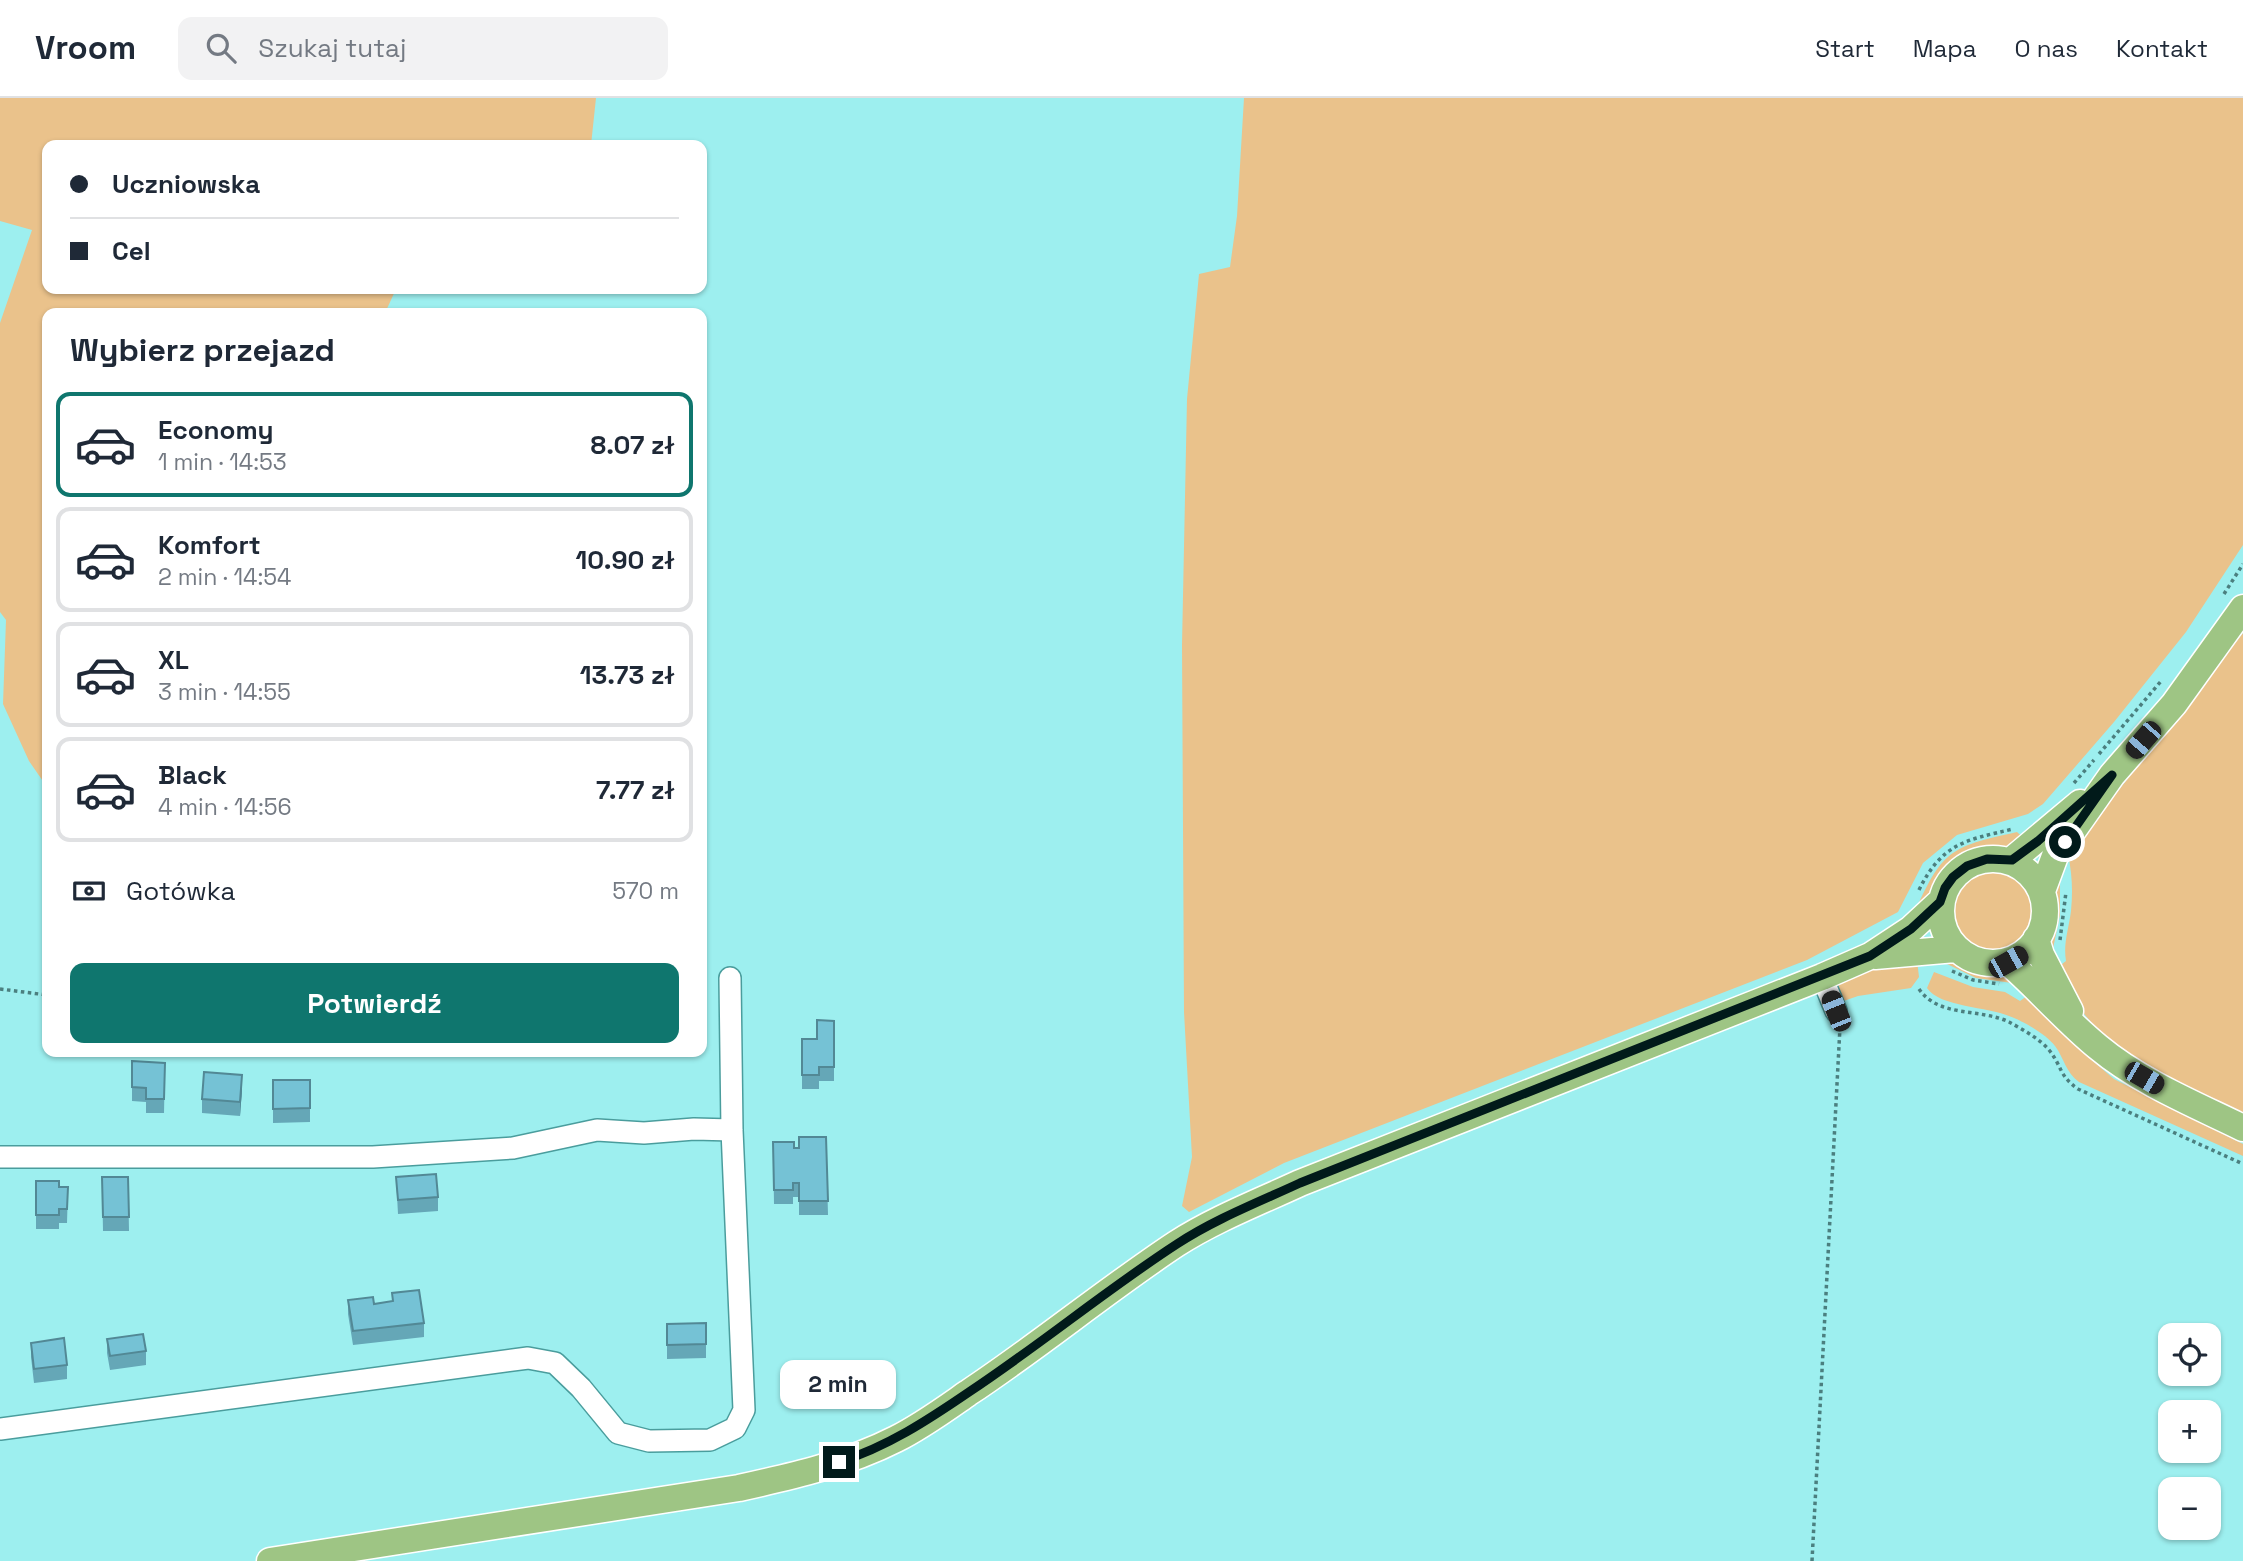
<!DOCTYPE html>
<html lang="pl">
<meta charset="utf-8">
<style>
body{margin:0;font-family:"Space Grotesk",sans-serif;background:#f2f2f3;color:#1f2937;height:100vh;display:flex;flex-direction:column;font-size:26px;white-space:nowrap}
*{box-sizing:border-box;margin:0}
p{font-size:23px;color:#747a83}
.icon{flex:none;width:38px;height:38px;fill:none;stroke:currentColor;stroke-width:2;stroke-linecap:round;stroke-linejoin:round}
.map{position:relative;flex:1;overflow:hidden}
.side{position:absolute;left:42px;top:210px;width:665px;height:749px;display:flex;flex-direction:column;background:#fff;border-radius:14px;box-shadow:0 2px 5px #0004}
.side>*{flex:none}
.guide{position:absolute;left:42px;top:42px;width:665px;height:154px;border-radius:14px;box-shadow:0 2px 5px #0004;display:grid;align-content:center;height:154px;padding:0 28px;background:#fff}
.fabs{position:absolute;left:2158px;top:1225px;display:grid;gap:14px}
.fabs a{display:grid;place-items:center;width:63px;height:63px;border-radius:14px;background:#fff;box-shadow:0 2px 5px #0004;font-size:35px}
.end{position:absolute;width:32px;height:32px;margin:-16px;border:9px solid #011a1a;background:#fff;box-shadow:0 0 0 4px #fff}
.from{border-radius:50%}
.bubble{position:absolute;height:49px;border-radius:14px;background:#fff;box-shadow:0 2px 5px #0004;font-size:23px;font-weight:700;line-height:49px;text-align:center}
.car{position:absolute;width:21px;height:42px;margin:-21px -10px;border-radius:9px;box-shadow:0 0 5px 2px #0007;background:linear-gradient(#222 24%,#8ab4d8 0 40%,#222 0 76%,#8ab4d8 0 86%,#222 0)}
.guide b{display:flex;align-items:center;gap:24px;height:66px;font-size:26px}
.guide b+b{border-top:2px solid #e0e1e3}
.guide i{width:18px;height:18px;background:#1f2937}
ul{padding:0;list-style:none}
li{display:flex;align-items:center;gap:21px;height:105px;margin:0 14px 10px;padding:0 14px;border:4px solid #e0e1e3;border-radius:14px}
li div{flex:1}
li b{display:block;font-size:26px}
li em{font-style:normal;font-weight:700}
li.selected{border-color:#0f766e}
li>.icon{width:63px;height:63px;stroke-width:1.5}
h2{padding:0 28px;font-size:32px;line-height:84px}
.pay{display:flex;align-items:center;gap:18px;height:77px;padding:0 28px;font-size:26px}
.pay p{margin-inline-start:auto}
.action{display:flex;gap:14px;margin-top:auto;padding:14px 28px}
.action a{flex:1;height:80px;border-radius:14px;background:#0f766e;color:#fff;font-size:28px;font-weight:700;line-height:80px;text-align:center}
header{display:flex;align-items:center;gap:42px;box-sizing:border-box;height:98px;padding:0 35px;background:#fff;border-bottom:2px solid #e0e1e3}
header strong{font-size:33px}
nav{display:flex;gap:38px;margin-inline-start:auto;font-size:24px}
.search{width:490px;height:63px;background:#f2f2f3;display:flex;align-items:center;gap:18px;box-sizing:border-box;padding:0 24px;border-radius:14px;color:#747a83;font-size:26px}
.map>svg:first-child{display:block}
</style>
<header>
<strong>Vroom</strong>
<div class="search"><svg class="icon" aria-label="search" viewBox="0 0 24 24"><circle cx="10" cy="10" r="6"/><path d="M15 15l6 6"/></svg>Szukaj tutaj</div>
<nav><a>Start</a><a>Mapa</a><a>O nas</a><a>Kontakt</a></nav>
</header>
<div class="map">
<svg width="2243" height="1463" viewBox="0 0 2243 1463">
<rect width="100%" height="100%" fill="#9defef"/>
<path fill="#eac28b" d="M0,0H596L591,47H47V191H396L385,215H47V689L29,663L3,606L6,522L0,514V225L32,132L0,123Z
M1244,0H2243V447L2186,534L2114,624L2043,706L2028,716L1957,737L1923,765L1898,814L1807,862L1284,1065L1189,1114L1182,1108L1192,1059L1184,914L1182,547L1187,301L1199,176L1230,169L1237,118Z
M2243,535V1015C2192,991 2120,961 2085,917C2074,903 2066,885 2057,870L2066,863C2063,845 2069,830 2071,813C2073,793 2072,775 2068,756Z
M2017,734L2026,742L2013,748H1988L1971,752L1955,760L1941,773L1928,801L1913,818C1942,753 1948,749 2017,734Z
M1952 812a40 40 0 1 1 80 0a40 40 0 1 1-80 0Z
M2060,773V817L2051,860L2047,849L2054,824L2052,783Z
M1917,862L1919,879L1911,890L1858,898L1838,905L1836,886L1870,872Z
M1952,862C1977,877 1997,871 2019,886L1976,880L1947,866L1934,864Z
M1934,874L1973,889L2005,894L2020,903L2031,895L2080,952L2114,981L2243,1046V1058L2079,984C2066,975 2064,960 2055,948C2046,936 2023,923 2009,918C1989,909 1939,909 1927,890Z"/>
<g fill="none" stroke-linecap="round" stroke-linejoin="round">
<defs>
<path id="minor" d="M1822,879L1836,913
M0,1059H373L513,1050L597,1032L644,1035L694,1031L732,1032
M0,1331L528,1260L555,1265L581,1290L618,1335L649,1343L710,1342L735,1330L744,1312L732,1032L730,880"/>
<path id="major" d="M1941 813a52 52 0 1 1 104 0a52 52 0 1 1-104 0Z
M2012,762L2080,705
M2042,793L2055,758L2112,677L2174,606L2243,510
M2036,841L2041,857L2070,913
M1875,858L1955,851
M2008,864C2039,891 2066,923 2098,949C2140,984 2194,1006 2243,1030
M270,1463L739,1390C793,1378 847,1366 896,1341C922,1328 945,1311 968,1295C1039,1248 1105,1193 1176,1146C1215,1121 1259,1104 1300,1085L1822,879L1870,858L1911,831L1940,804"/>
</defs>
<use href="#minor" stroke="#4a9d9d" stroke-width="24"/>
<use href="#major" stroke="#fff" stroke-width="29"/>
<path stroke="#4b7f7f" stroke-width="3.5" stroke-dasharray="3.5 3.5" stroke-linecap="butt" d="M2224,496L2243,466
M2099,656L2162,582
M2074,685L2094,662
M1919,792C1942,745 1966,742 2013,731
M2060,842L2066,794
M1952,873L1973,882L1999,886
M0,891L47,897
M1919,891C1939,920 1980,910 2009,924C2022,931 2040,941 2049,952C2062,968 2059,978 2078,991L2243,1066
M1812,1463L1840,929"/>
<use href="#minor" stroke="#fff" stroke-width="21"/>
<use href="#major" stroke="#9ec584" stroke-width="26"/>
</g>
<path fill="#65a7b7" d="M834,923V983H819V991H802V941H817Z
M132,963L165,965L164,1015H146V1004L132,1003Z
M273,982H310V1024L273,1025Z
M242,991L240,1018L202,1015V1001Z
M826,1039L828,1117H799V1099H793V1106H774L773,1044L794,1050H799Z
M102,1079H128L129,1133H103Z
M396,1079L438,1099V1113L398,1116Z
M36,1083L59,1089H68L67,1125H59V1131H36Z
M392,1195L424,1225V1239L353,1247L348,1216V1202L374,1206L392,1204Z
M706,1225V1260L667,1261V1226Z
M107,1241L146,1253V1267L110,1272L107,1255Z
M31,1245L67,1267V1281L34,1285L31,1259Z"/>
<path fill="#528895" d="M242,977V991L240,1018V1004Z"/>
<path fill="#75c2d5" stroke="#528895" stroke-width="2" d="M817,922L834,923V969H819V977H802V941H817Z
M132,963L165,965L164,1001H146V990L132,989Z
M204,974L242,977L240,1004L202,1001Z
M273,982H310V1010L273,1011Z
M799,1039H826L828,1103H799V1085H793V1092H774L773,1044H794V1050H799Z
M436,1076L438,1099L398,1102L396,1079Z
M102,1079H128L129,1119H103Z
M36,1083H59V1089H68L67,1111H59V1117H36Z
M419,1192L424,1225L353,1233L348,1202L373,1199L374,1206L393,1203L392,1195Z
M706,1225V1246L667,1247V1226Z
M143,1236L146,1253L110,1258L107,1241Z
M64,1240L67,1267L34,1271L31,1245Z"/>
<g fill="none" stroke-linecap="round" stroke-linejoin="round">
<path stroke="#011a1a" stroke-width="9" d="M839,1364C887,1349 928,1322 969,1294C1040,1247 1106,1192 1177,1146C1215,1121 1259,1104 1300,1085L1870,858L1911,831L1925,818L1940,804L1945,790L1953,779L1967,768L1987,761L2012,762L2038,743L2112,677L2065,744"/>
</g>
</svg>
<div class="fabs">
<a><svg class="icon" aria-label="locate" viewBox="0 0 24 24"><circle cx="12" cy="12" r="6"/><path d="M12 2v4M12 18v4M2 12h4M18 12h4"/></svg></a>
<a>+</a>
<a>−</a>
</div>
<i class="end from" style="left:2065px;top:744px"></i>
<i class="end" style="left:839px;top:1364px"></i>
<div class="bubble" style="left:780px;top:1262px;width:116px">2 min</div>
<i class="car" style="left:2143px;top:642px;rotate:221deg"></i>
<i class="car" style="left:2008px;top:864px;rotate:61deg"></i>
<i class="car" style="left:1836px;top:913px;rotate:338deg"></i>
<i class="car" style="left:2144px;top:980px;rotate:120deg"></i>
<div class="guide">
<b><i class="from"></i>Uczniowska</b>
<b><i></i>Cel</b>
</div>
<section class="side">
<h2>Wybierz przejazd</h2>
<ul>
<li class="selected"><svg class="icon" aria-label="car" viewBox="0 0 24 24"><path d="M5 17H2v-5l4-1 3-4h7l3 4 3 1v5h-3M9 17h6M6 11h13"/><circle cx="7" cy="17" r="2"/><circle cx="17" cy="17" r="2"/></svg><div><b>Economy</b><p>1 min · 14:53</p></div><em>8.07 zł</em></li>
<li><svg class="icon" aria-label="car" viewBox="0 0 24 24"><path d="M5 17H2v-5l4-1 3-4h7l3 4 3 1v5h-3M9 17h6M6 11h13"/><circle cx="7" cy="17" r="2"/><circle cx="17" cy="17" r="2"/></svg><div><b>Komfort</b><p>2 min · 14:54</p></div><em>10.90 zł</em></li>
<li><svg class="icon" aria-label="car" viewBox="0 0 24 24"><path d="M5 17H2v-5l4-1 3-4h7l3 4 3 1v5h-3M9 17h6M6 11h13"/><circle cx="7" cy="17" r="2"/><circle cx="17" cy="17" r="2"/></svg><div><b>XL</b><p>3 min · 14:55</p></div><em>13.73 zł</em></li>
<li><svg class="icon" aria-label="car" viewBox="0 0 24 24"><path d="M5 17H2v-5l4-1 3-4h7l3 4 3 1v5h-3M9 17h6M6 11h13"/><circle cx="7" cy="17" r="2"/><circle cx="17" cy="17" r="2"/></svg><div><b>Black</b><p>4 min · 14:56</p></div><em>7.77 zł</em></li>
</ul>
<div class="pay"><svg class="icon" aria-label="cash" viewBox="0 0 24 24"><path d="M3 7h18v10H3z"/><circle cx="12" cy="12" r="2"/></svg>Gotówka<p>570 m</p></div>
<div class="action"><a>Potwierdź</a></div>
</section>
</div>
